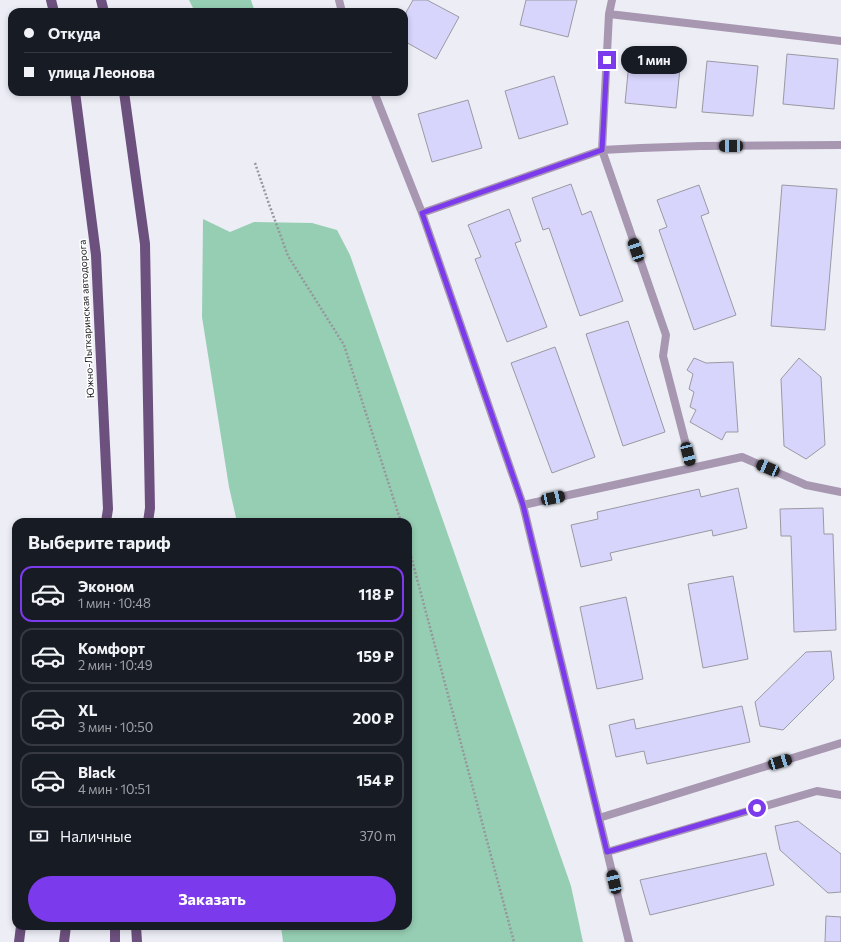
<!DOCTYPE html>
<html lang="ru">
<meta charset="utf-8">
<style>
body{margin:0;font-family:Commissioner,sans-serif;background:#20242c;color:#f1f3f6;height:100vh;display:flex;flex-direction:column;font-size:15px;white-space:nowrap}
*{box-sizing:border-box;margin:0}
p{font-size:13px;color:#9ea1a6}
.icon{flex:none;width:22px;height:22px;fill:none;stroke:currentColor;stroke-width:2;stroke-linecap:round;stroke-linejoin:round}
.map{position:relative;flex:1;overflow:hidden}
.details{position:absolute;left:12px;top:518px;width:400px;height:412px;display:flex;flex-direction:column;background:#171b24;border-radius:12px;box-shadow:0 2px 6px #0003}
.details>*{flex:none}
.banner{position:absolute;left:8px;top:8px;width:400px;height:88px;border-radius:12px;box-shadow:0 2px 6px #0003;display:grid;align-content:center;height:88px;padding:0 16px;background:#171b24}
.end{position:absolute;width:18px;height:18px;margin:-9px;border:5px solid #7c3aed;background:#fff;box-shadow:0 0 0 2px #fff}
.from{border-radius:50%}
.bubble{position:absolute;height:28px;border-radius:14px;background:#171b24;box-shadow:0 2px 6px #0003;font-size:13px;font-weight:700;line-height:28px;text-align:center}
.car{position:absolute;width:12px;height:24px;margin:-12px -6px;border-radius:5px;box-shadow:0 0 3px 1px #0007;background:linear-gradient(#222 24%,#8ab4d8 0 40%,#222 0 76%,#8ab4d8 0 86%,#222 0)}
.banner b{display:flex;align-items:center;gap:14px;height:38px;font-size:15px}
.banner b+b{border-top:1px solid #363941}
.banner i{width:10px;height:10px;background:#f1f3f6}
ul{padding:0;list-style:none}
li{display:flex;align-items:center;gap:12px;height:56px;margin:0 8px 6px;padding:0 8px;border:2px solid #363941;border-radius:12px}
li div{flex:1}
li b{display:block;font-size:15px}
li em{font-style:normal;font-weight:700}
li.on{border-color:#7c3aed}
li>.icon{width:36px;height:36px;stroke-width:1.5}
h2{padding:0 16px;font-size:18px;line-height:48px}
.pay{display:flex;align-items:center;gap:10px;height:44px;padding:0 16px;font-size:15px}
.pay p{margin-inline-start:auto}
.action{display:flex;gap:8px;margin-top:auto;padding:8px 16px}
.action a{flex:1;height:46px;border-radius:24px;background:#7c3aed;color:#fff;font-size:16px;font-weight:700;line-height:46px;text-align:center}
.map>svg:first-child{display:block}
</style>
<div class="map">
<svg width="841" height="942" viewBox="0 0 841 942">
<rect width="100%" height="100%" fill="#ededf6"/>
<path fill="#96ceb3" d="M189,0H251L255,12H195Z
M203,219L230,232L254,222L312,223L337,230L350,255L571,886L583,942H283L281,926H408V522H237L229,487L202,317Z"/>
<path fill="#d8d5fd" stroke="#9a99a2" d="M413,0H427L459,17L436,59L404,41V16Z
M526,0H577L568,37L520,25Z
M630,53L681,58L676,108L625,103Z
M787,54L838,59L834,109L783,104Z
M707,61L758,66L753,116L702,112Z
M554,76L568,124L519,139L505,91Z
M468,100L482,148L432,162L418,114Z
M571,184L582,215L591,211L623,301L580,316L549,228L543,230L532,198Z
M699,185L709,213L701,216L736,315L694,330L659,230L667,227L657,200Z
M782,185L837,189L825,330L771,326Z
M509,209L521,241L515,243L547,327L507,342L475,259L481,257L468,225Z
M628,321L665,432L623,446L586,334Z
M555,347L595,457L552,473L511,363Z
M694,358L706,363L733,362L738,432H726L722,440L690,422L696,410L690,407L694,392L689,389L693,374L687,370Z
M799,358L821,377L825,445L806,459L784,446L781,379Z
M738,488L747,528L713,536L712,530L610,553L612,560L581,567L571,525L598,519L597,512L699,489L701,497Z
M823,508L824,534H833L836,630L794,632L791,536H781L780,509Z
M733,576L748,659L703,668L688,584Z
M626,597L643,679L597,689L580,607Z
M831,651L834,679L783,730L760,726L755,702L806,652Z
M742,706L750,742L647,764L644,751L616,757L609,725L634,719L636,729Z
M798,821L841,854V892L828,893L780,850L775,826Z
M766,853L774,885L650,915L640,880Z
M826,916L841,917V942H825Z"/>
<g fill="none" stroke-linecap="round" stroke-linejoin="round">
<path stroke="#96969d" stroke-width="2.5" stroke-dasharray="2 2" stroke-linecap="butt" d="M255,163L269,204L288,256L344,345L401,522
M408,545L514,942"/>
<path stroke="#a797b1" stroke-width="8" d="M339,0L342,12
M612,0L609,14L602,150L666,335L663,356L692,468
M609,14L841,41
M374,92L422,213
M523,505L742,457L806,485L841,492
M599,818L841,743
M607,852L817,791L841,795
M629,942L523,505L422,213L602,150L641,148L700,146L841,145"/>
<path stroke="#6c507d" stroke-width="10" d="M51,0L54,12
M101,0L104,12
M75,92L96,255L108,509L106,522
M124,92L145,244L150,508L148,522
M136,926L137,942
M19,942L21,926
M64,942L66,926
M115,942V926"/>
</g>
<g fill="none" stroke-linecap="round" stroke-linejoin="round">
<path stroke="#7c3aed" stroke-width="5" d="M607,60L602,150L422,213L523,505L607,852L757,808"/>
</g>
<g text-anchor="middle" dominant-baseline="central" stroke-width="3" stroke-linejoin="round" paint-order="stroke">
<g font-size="10" fill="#232326" stroke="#fff">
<text transform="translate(86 319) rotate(-93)">Южно-Лыткаринская автодорога</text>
</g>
</g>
</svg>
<i class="end from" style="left:757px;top:808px"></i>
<i class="end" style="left:607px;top:60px"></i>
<div class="bubble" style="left:621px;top:46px;width:66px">1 мин</div>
<i class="car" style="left:731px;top:146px;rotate:270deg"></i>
<i class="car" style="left:636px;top:250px;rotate:341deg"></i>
<i class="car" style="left:688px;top:454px;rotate:166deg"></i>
<i class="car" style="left:768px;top:468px;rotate:293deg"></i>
<i class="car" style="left:553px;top:498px;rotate:78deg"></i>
<i class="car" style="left:780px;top:762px;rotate:73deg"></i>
<i class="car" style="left:614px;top:882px;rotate:347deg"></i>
<div class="banner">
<b><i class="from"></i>Откуда</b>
<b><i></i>улица Леонова</b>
</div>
<section class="details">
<h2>Выберите тариф</h2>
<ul>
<li class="on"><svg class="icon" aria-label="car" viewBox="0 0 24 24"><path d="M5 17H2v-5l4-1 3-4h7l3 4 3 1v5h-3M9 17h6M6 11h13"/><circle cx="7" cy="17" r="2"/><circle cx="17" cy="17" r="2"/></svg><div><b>Эконом</b><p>1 мин · 10:48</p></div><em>118 ₽</em></li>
<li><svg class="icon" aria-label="car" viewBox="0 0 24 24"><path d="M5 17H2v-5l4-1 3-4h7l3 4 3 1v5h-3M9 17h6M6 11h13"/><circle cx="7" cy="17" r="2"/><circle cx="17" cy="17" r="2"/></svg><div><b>Комфорт</b><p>2 мин · 10:49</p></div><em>159 ₽</em></li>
<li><svg class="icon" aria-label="car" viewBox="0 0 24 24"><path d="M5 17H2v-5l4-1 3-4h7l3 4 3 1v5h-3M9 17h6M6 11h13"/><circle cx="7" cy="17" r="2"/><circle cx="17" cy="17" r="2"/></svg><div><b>XL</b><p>3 мин · 10:50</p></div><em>200 ₽</em></li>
<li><svg class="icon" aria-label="car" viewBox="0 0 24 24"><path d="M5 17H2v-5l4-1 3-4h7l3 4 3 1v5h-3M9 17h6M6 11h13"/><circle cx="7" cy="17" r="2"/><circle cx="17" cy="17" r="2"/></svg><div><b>Black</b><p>4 мин · 10:51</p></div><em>154 ₽</em></li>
</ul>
<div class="pay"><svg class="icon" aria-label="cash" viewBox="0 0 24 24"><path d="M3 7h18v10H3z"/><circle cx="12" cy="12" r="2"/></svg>Наличные<p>370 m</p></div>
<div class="action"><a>Заказать</a></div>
</section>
</div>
